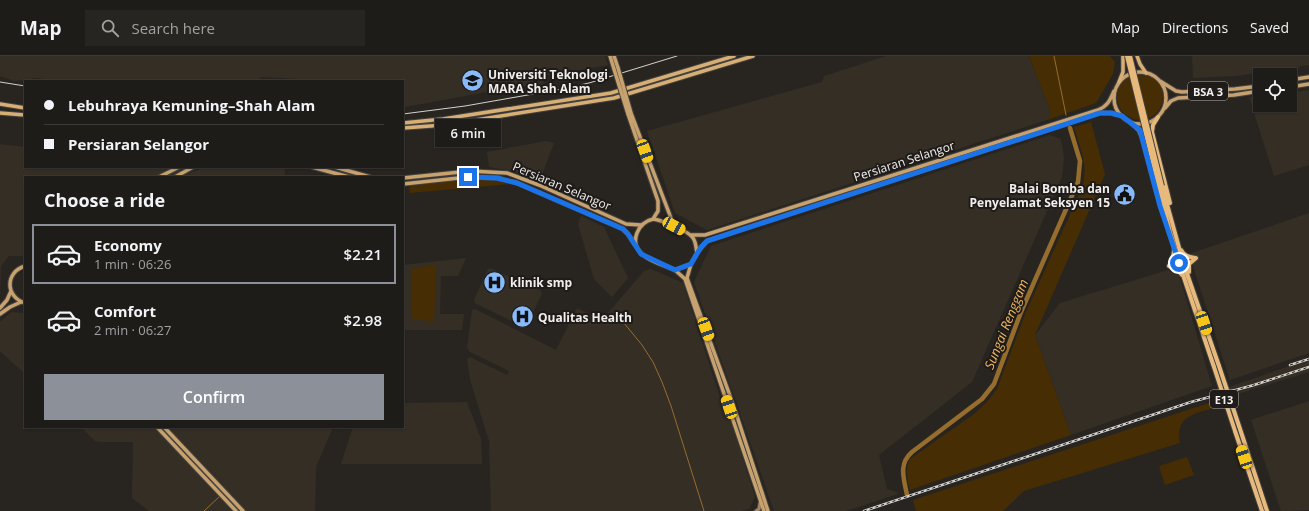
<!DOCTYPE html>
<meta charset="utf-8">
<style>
body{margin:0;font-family:"Open Sans",sans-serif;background:#262522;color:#f1f3f6;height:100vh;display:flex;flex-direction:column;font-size:15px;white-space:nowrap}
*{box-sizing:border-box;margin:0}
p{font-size:13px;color:#a1a1a2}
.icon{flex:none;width:22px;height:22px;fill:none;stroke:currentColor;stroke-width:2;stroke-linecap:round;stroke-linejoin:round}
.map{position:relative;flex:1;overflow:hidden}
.side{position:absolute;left:24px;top:120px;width:380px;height:252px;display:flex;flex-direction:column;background:#1e1c19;border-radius:0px;box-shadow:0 1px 3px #0004,0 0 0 1px #3c3a38}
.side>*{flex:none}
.top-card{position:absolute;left:24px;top:24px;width:380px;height:88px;border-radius:0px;box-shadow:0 1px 3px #0004,0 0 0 1px #3c3a38;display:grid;align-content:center;height:88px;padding:0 20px;background:#1e1c19}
.tools{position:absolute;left:1253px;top:12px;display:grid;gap:8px}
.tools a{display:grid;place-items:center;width:44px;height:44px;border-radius:0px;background:#1e1c19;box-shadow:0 1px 3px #0004,0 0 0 1px #3c3a38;font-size:20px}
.end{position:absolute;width:18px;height:18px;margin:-9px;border:5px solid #1a73e8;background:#fff;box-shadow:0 0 0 2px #fff}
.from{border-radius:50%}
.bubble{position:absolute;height:28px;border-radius:0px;background:#1e1c19;box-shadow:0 1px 3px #0004,0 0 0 1px #3c3a38;font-size:13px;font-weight:600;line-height:28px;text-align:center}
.car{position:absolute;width:12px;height:24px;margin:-12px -6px;border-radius:5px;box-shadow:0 0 3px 1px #0007;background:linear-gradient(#f5c518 24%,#345 0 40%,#f5c518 0 76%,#345 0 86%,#f5c518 0)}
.top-card b{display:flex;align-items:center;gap:14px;height:38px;font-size:15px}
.top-card b+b{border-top:1px solid #3c3a38}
.top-card i{width:10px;height:10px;background:#f1f3f6}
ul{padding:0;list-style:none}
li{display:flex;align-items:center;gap:12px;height:60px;margin:0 8px 6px;padding:0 12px;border:2px solid transparent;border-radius:0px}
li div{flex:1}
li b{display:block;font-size:15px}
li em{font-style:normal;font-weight:600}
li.current{border-color:#8c9099}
li>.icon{width:36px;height:36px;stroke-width:1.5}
h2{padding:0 20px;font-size:18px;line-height:48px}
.button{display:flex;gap:8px;margin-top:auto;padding:8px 20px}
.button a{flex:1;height:46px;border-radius:0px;background:#8c9099;color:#fff;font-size:16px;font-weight:600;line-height:46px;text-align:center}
header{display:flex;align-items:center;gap:24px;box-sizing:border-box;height:56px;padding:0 20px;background:#1e1c19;border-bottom:1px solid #3c3a38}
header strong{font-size:19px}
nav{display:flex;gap:22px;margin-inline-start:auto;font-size:14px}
.search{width:280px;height:36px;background:#262522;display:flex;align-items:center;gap:10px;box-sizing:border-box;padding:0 14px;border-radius:0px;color:#a1a1a2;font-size:15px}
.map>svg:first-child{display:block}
</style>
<header>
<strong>Map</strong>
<div class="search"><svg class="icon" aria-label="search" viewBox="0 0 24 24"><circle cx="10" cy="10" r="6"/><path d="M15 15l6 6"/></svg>Search here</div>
<nav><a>Map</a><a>Directions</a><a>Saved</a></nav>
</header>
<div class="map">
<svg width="1309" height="455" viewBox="0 0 1309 455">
<rect width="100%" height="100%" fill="#282521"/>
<path fill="#352e25" d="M0,0H605L608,9L546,20L542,31L519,30L405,51H403V25H338L261,21L259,25H58L37,22L14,25L0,20Z
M886,0H1029L1051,57L1047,64L707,174L675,157L647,75L822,26L824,20Z
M1192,0H1309V9L1236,20L1193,22Z
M1309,34V109L1274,120L1249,41L1260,40V49H1290V37Z
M1050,79L1061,83L1064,102L1062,121L972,326L879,399L887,433L897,436L898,438L846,455H774L694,226L711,190Z
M546,85L554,87L539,126L513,115L489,111L487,96Z
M0,88L25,91V111H179L187,118L205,111H272L285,113L284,121H25V200H9L1,210L0,241Z
M1309,157V297L1230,324L1189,198Z
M581,160L604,171L628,222L612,241L594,223L578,168Z
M466,202L458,220H441L440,258H464L462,274H403V209Z
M490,212L541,235L542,238L526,270L524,271L475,247L474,244L488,213Z
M651,213L683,227L727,363L730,362L755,441L749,453L742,455H491L489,385L470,324L467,303L470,301L507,319L509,315L470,296L467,292L472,254L475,253L556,294L577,252L602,264L644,215Z
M1168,214L1179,219L1212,330L1071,379L1035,279L1060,247Z
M11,256L25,257V318L0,295V266Z
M1309,303V316L1218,344L1215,336Z
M1309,345V454L1281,455L1251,364Z
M467,346L481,383L482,408H341L353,371H403V347Z
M81,371H333L316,411L315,455H149L132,442L133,386H101L95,385Z"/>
<path fill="#462d03" d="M1029,0H1110L1115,6L1113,18L1096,47L1047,64L1051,57Z
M1117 41a23 23 0 1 1 46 0a23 23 0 1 1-46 0Z
M1091,66L1105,118L1035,279L1071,379L910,434C907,425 905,412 910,403L974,358L987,346L997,333L1026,256L1082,132C1089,111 1080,91 1074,71Z
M471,122H497L510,128L410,137L409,132L411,130Z
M436,208L434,266L411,262V213Z
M1218,344L1220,350C1199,357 1174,358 1180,387L1024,435L1003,455H916L913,444Z
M1187,401L1194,419L1165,429L1159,410Z"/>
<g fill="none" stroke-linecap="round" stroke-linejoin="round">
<path stroke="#976d2e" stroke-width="1" d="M1054,0L1066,59
M615,256L642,289L653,306L662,326L671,350L704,455
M204,455L219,441"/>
<path stroke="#976d2e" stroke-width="4.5" d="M907,439C904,423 898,408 912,396L982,343L994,328L1021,256L1078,126L1080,105L1070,72"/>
<defs>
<path id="secondary" d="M756,455L759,453L760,447"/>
<path id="primary" d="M610,0L614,13
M614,0L618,12
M1114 42a26 26 0 1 1 52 0a26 26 0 1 1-52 0Z
M1290,24L1309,21
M1160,25L1176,35L1182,36L1235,33L1260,30
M1290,31L1309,28
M1165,52L1171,45L1178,42L1234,39L1260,35
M631,57L674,170
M628,58L658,145V155L653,163
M312,111L349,121
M335,111L370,121
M159,121L179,111
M175,121L193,111
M403,122L470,115L507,117L539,129L626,168L641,169
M403,128L468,121L497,122L517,127L623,173L628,178L635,189
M653,163C661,164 689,175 693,182C696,186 696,192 697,197L691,208L675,214C659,207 628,200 637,177C640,169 645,165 653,163Z
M691,179H705L1098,54C1108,50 1110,44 1114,35
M697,197L707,185L1100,57H1111L1122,60
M691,208L687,222L733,348L768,455
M25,210C5,216 5,241 25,247
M675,214L685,223L764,455
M0,252L7,244L11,235
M0,258L10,251L21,246
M157,371L236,455
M164,371L243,455"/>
<path id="trunk" d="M1137,0L1140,8L1146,17
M1119,26L1123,16V0
M0,48L25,52
M0,57L25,59
M403,67L443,63L611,37L734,0
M403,72L444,69L614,42L753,0"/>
<path id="motorway" d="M1158,61L1153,69L1152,76L1170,147
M1130,66L1139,74L1142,81L1155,130L1164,160
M1162,130L1183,206L1219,310
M1159,131L1170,176L1179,207L1214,311
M1174,194L1173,203L1169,210L1176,212L1182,219
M1181,194C1184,200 1189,201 1195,202
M1189,216V208L1196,202
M1239,370L1267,455
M1235,375L1262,455"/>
</defs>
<use href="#secondary" stroke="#44413e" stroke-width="5"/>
<use href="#primary" stroke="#44413e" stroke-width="5.5"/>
<use href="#trunk" stroke="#44413e" stroke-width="5.5"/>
<use href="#motorway" stroke="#44413e" stroke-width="6"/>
<use href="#secondary" stroke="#a3865f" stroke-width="3"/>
<use href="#primary" stroke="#c7a16e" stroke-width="3.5"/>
<use href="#trunk" stroke="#d7ae74" stroke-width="3.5"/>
<use href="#motorway" stroke="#e7ba7b" stroke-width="4"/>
<path stroke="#d3d1cf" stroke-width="1" d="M0,26L25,30
M403,58L465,50L562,33L589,27L677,0"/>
<defs>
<path id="rail" d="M1290,309L1309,303
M864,455L1191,346L1254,329L1309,311"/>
</defs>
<use href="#rail" stroke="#d3d1cf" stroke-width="2.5"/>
<use href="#rail" stroke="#1e1b18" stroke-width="1" stroke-dasharray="3" stroke-linecap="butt"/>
<defs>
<path id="primary-bridge" d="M618,12L631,57
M614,13L628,58"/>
<path id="motorway-bridge" d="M1127,0L1159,131
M1130,0L1162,130
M1219,310L1239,370
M1214,311L1235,375"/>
</defs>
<use href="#primary-bridge" stroke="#44413e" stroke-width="5.5" stroke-linecap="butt"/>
<use href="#motorway-bridge" stroke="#44413e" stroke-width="6" stroke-linecap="butt"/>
<use href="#primary-bridge" stroke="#c7a16e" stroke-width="3.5"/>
<use href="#motorway-bridge" stroke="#e7ba7b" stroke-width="4"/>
</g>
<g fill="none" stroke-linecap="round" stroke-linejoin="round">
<path stroke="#1a73e8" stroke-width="5" d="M468,121L497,122L517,127L614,169L623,173L628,178L641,198L675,214L691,208L701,191L707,185L1100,57H1111L1122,60L1140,74L1160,150L1179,207"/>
</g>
<defs>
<symbol id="university-disc" viewBox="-11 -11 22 22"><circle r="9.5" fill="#87bbfb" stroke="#1e1b18"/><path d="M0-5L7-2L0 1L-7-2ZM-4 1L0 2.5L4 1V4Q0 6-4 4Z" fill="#111"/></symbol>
<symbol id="civic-disc" viewBox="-11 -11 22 22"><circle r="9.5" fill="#87bbfb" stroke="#1e1b18"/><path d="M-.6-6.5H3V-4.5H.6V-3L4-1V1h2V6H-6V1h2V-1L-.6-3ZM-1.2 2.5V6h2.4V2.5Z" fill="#111"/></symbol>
<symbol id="hospital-disc" viewBox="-11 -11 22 22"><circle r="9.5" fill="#87bbfb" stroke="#1e1b18"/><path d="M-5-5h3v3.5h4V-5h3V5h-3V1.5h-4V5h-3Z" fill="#111"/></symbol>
</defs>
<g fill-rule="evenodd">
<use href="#university-disc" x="460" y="12" width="25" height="25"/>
<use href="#civic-disc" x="1112" y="126" width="25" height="25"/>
<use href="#hospital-disc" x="482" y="214" width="25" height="25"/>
<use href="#hospital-disc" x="510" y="248" width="25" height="25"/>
</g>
<g text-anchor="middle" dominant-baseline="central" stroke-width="4" stroke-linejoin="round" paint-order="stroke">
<g fill="#1e1b18" stroke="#b2afad" stroke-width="1">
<rect x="1188" y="26" width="40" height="18" rx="3"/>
<rect x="1210" y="334" width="28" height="18" rx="3"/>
</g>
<g font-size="11" font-weight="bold" fill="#f1efed">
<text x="1208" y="35">BSA 3</text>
<text x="1224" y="343">E13</text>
</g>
<g font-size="12" font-weight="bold" fill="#f1efed" stroke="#1e1b18" text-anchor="start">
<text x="488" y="18">Universiti Teknologi<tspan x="488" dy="14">MARA Shah Alam</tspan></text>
<text x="1110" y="132" text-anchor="end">Balai Bomba dan<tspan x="1110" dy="14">Penyelamat Seksyen 15</tspan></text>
<text x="510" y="226">klinik smp</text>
<text x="538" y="261">Qualitas Health</text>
</g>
<g font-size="12" fill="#f1efed" stroke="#1e1b18">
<text transform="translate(904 105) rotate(-18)">Persiaran Selangor</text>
<text transform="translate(562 130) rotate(23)">Persiaran Selangor</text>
</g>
<g font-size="13" font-style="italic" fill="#f3b760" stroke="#1e1b18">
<text transform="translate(1006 268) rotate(-68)">Sungai Renggam</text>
</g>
</g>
</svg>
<div class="tools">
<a><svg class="icon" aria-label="locate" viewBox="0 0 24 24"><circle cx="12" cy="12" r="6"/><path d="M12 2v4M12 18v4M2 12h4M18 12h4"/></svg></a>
</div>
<i class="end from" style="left:1179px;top:207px"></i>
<i class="end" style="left:468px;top:121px"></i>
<div class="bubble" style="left:435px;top:63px;width:66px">6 min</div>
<i class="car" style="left:645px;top:95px;rotate:160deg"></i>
<i class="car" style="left:674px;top:170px;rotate:118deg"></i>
<i class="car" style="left:1204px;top:267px;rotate:161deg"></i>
<i class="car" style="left:706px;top:273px;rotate:160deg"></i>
<i class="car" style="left:729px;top:351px;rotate:341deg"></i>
<i class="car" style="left:1244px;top:401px;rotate:341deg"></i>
<div class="top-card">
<b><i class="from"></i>Lebuhraya Kemuning–Shah Alam</b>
<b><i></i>Persiaran Selangor</b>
</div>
<section class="side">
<h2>Choose a ride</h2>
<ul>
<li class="current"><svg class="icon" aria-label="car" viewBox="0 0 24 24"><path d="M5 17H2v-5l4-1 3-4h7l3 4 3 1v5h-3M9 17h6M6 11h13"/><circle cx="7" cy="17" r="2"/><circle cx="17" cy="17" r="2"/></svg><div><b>Economy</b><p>1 min · 06:26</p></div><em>$2.21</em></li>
<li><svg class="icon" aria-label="car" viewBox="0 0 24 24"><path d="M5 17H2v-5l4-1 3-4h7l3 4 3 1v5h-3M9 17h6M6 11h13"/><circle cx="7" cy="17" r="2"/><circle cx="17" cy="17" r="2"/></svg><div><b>Comfort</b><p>2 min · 06:27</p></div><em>$2.98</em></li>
</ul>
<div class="button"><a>Confirm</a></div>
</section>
</div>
